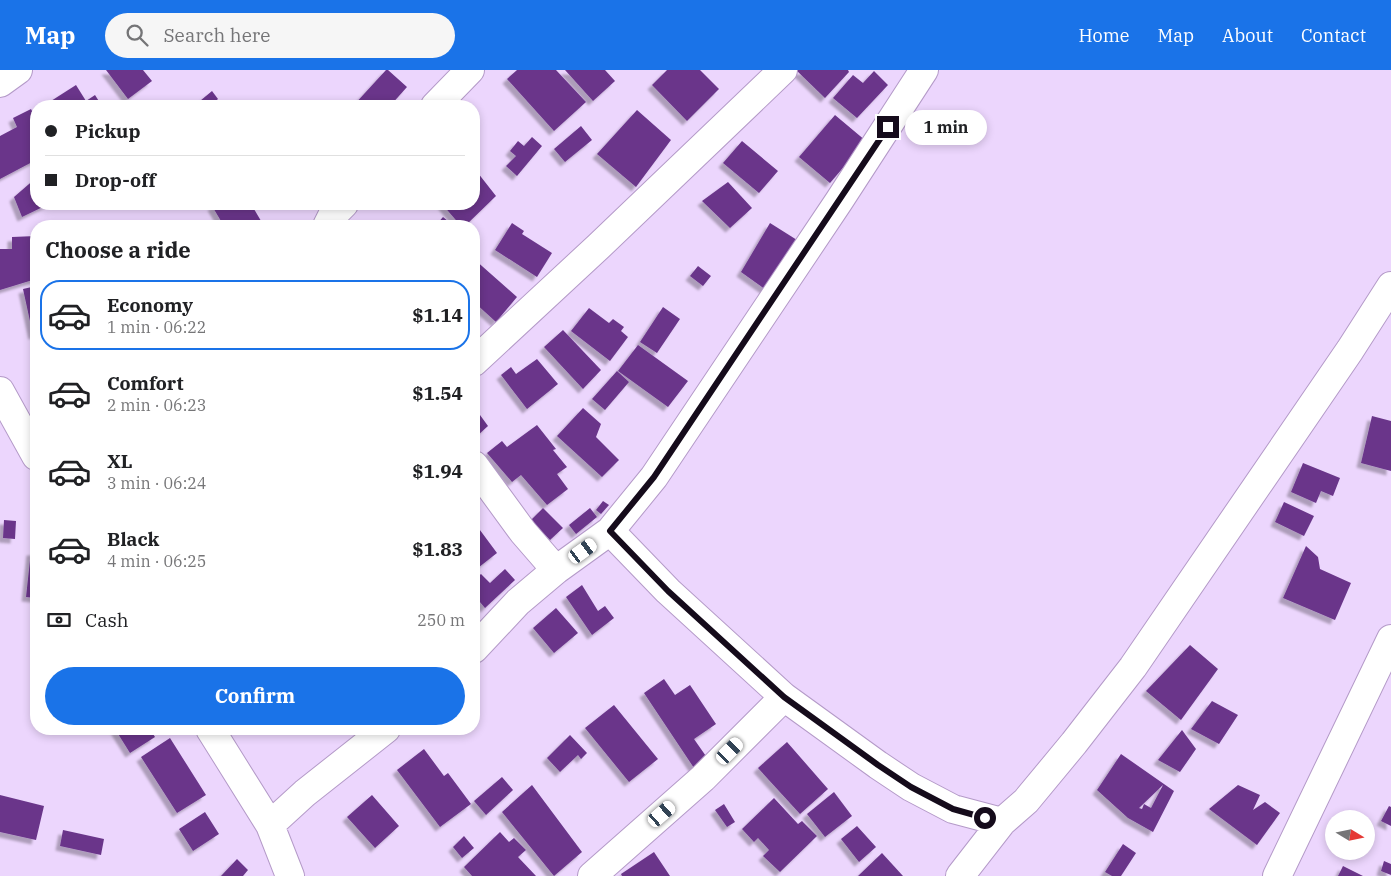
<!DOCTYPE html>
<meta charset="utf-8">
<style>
body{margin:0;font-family:"IBM Plex Serif",serif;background:#f6f6f6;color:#202124;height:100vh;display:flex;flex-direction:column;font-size:19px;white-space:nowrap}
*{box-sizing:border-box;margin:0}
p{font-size:16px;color:#757577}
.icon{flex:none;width:28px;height:28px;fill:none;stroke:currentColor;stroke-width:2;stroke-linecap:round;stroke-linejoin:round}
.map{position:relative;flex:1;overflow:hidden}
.side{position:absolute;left:30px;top:150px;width:450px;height:515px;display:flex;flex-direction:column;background:#fff;border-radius:20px;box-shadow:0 2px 8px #0003}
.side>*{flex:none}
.guide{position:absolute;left:30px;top:30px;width:450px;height:110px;border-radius:20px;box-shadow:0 2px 8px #0003;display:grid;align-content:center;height:110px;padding:0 15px;background:#fff}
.needle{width:32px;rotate:100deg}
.tools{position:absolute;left:1325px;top:740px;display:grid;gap:10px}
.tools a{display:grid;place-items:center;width:50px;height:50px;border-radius:50%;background:#fff;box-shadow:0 2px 8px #0003;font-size:25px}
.end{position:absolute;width:22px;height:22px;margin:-11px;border:6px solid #150b1b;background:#fff;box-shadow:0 0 0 2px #fff}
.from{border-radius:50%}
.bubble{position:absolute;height:35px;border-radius:18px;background:#fff;box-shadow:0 2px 8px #0003;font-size:16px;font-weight:700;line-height:35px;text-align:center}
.car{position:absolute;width:15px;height:30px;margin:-15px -8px;border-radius:6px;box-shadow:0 0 4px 1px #0007;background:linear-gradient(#fff 24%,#345 0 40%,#fff 0 76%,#345 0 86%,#fff 0)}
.guide b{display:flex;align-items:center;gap:18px;height:48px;font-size:19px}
.guide b+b{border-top:1px solid #e0e0e0}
.guide i{width:12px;height:12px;background:#202124}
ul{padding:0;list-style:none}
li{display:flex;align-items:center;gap:15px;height:70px;margin:0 10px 8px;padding:0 5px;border:2px solid transparent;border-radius:20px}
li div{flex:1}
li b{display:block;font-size:19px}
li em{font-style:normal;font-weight:700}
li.on{border-color:#1a73e8}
li>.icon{width:45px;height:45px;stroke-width:1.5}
h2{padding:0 15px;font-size:22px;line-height:60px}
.pay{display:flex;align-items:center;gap:12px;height:55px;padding:0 15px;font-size:19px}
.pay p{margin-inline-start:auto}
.action{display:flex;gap:10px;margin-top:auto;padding:10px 15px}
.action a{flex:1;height:58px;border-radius:30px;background:#1a73e8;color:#fff;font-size:20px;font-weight:700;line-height:58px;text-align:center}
header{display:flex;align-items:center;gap:30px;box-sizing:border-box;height:70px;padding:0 25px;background:#1a73e8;color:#fff}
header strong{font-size:24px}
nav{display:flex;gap:28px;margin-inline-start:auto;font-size:18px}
.search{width:350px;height:45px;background:#f6f6f6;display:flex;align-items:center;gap:12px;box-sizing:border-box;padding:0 18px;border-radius:28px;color:#757577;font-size:19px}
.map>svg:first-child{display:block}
</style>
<header>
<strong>Map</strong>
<div class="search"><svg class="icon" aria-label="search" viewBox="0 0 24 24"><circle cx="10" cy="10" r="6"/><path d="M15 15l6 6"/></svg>Search here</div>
<nav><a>Home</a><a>Map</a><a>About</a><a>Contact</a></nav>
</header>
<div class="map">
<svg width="1391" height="806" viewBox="0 0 1391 806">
<defs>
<filter id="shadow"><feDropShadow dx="-4.5" dy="4.5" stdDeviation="1" flood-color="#0004"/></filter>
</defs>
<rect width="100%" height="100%" fill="#ecd6fd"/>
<path fill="#6a368a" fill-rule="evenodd" filter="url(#shadow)" d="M106,0H143L152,11L128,29Z
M386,0H388L407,17L390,36H353Z
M517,0H556L586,32L554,61L507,9Z
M565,0H605L615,11L593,31Z
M667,0H700L719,19L687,51L652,15Z
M796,0H848L849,2L825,28Z
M874,1L888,15L857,48L833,28L853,5L863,13Z
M76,15L86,31L95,25L102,36H54L51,31Z
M212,21L218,29L210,36H204L200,31Z
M31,39L36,49V90L0,109V66L17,57L13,48Z
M637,40L671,70L636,117L597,84Z
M835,45L866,71L830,113L799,87Z
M581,56L592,70L565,92L554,79Z
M532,67L542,76L517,106L506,96L516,86L510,81L518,71L524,76Z
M742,71L778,101L759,123L723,93Z
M474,98L496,126L465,156H461L442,134H474Z
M36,108V134H49L22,147L14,127Z
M728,112L752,138L730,158L702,131Z
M217,134H251L264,156H224L212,136Z
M443,147L454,156H426L431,151L436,155Z
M512,153L524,161L522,164L552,183L537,207L495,180Z
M770,153L797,170L769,222L741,202Z
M36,166V209L0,220V179H12V167Z
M474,189L517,227L496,252L474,232Z
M698,196L711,206L703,216L690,206Z
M36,216V264L33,265L23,219Z
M663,237L680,249L657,283L640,272Z
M589,238L609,253L613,249L624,257L621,261L628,267L610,291L571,261Z
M563,260L601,300L583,319L544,277Z
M638,275L688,311L668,337L618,301Z
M537,289L558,314L527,339L501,305L511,297L516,304Z
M617,301L629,312L605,340L592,329Z
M583,338L601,354L596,367L619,390L602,407L557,366Z
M480,345L488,356L477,366L474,362V350Z
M1372,346L1391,351V401L1361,393Z
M537,355L556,379L553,380L567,397L557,404L568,419L547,435L521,405L512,412L487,383L502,371L507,377Z
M1303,393L1340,408L1333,426L1321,421L1316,433L1291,422Z
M603,431L609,435L601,444L596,440Z
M1284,432L1314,446L1304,466L1275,452Z
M543,438L563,458L550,470L531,450Z
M590,438L597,447L576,464L569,455Z
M4,450L16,451L15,469L3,468Z
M474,452L497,483L474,501Z
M1306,476L1318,487L1320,499L1351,513L1335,550L1283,528Z
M31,481H36V528L26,527Z
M505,499L515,510L485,538L474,525V510L481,504L490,513Z
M582,515L598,541L605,536L614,548L592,565L566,527Z
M556,538L578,563L554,583L533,558Z
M1190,575L1218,599L1181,650L1146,621Z
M664,609L675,625L690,615L716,654L694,669L708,689L694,698L644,623Z
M1212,631L1238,645L1219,674L1191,659Z
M614,635L658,689L629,712L585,658Z
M115,659H150L155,667L130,683Z
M1182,660L1196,679L1180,702L1158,690Z
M570,665L587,683L581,689L578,685L560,702L547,688Z
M170,668L206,725L177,743L141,687Z
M787,672L828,719L800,744L758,698Z
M424,679L444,706L448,703L471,734L440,757L397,700Z
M1121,684L1174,721L1153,762L1128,748L1097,720ZM1163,715L1151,738L1144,734L1142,739L1139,738Z
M502,707L513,720L486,745L474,731Z
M532,715L582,782L554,806L502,742Z
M1238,715L1260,725L1253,740L1265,732L1280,743L1257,775L1209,739Z
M834,722L852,746L825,767L807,744Z
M0,725L44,736L36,770L0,762Z
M372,725L399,756L375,778L347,747Z
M774,728L798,754L802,751L817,766L780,802L763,786L769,780L758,768L754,772L742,759Z
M724,734L735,752L727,757L715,740Z
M1389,736L1391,737V756L1381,751Z
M205,742L219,764L193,781L179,759Z
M857,756L876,777L859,792L841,769Z
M63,760L104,769L101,785L60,776Z
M500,762L509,772L514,768L526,780L518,787L536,806H472L464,797Z
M464,766L474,778L462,788L453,777Z
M1123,774L1136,783L1121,806H1112L1105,802Z
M654,782L670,806H622L621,804Z
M882,783L903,806H858Z
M237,789L248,800L243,806H221Z
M1384,791L1391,794V805L1381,801Z
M1343,796L1363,806H1338Z"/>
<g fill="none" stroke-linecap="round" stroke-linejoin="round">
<defs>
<path id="minor" d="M924,0L839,131L654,407L610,461L668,521L784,627L878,695L911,717L953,739L1002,752L1026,731L1074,673L1133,597L1350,280L1391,216
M0,13L18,0
M435,36L470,0
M327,156L332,146L344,134
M474,292L599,176L783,0
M0,321L36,386
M474,395L523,462L556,500
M474,579L518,532L556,500L610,461
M210,659L270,755L290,806
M270,755L305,723L386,659
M592,806L703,708L784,627
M960,806L1002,752
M1277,806L1391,569"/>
</defs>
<use href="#minor" stroke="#b49ac8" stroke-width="30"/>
<use href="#minor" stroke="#fff" stroke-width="28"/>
</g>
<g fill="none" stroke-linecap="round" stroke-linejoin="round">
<path stroke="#150b1b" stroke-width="6" d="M888,57L654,407L610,461L668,521L784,627L878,695L911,717L953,739L985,748"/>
</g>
</svg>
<div class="tools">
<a><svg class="needle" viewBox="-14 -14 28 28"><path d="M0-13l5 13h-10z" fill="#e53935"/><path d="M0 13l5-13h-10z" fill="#757577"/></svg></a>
</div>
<i class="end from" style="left:985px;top:748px"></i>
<i class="end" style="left:888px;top:57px"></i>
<div class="bubble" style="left:905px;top:40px;width:82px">1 min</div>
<i class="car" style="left:583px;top:481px;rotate:54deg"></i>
<i class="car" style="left:730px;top:681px;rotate:45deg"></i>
<i class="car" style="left:662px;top:744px;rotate:49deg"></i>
<div class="guide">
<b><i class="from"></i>Pickup</b>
<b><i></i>Drop-off</b>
</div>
<section class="side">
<h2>Choose a ride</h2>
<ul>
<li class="on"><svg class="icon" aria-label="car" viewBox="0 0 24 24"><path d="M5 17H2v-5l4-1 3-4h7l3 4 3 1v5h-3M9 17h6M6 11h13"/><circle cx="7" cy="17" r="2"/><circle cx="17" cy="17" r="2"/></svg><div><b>Economy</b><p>1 min · 06:22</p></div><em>$1.14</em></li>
<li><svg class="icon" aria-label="car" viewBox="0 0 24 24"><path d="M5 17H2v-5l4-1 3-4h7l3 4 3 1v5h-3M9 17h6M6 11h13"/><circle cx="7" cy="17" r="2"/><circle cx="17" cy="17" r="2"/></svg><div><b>Comfort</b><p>2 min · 06:23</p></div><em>$1.54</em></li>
<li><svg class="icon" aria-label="car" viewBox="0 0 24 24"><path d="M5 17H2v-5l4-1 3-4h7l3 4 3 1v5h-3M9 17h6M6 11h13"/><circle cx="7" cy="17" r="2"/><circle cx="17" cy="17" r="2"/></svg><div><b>XL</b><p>3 min · 06:24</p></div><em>$1.94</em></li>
<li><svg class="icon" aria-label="car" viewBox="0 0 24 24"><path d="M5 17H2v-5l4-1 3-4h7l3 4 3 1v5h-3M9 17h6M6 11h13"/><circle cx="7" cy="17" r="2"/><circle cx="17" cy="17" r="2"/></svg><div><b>Black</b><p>4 min · 06:25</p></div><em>$1.83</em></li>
</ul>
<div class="pay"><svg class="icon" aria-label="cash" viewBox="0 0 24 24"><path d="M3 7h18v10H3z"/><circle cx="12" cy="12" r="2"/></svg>Cash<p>250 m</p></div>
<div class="action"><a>Confirm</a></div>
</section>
</div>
